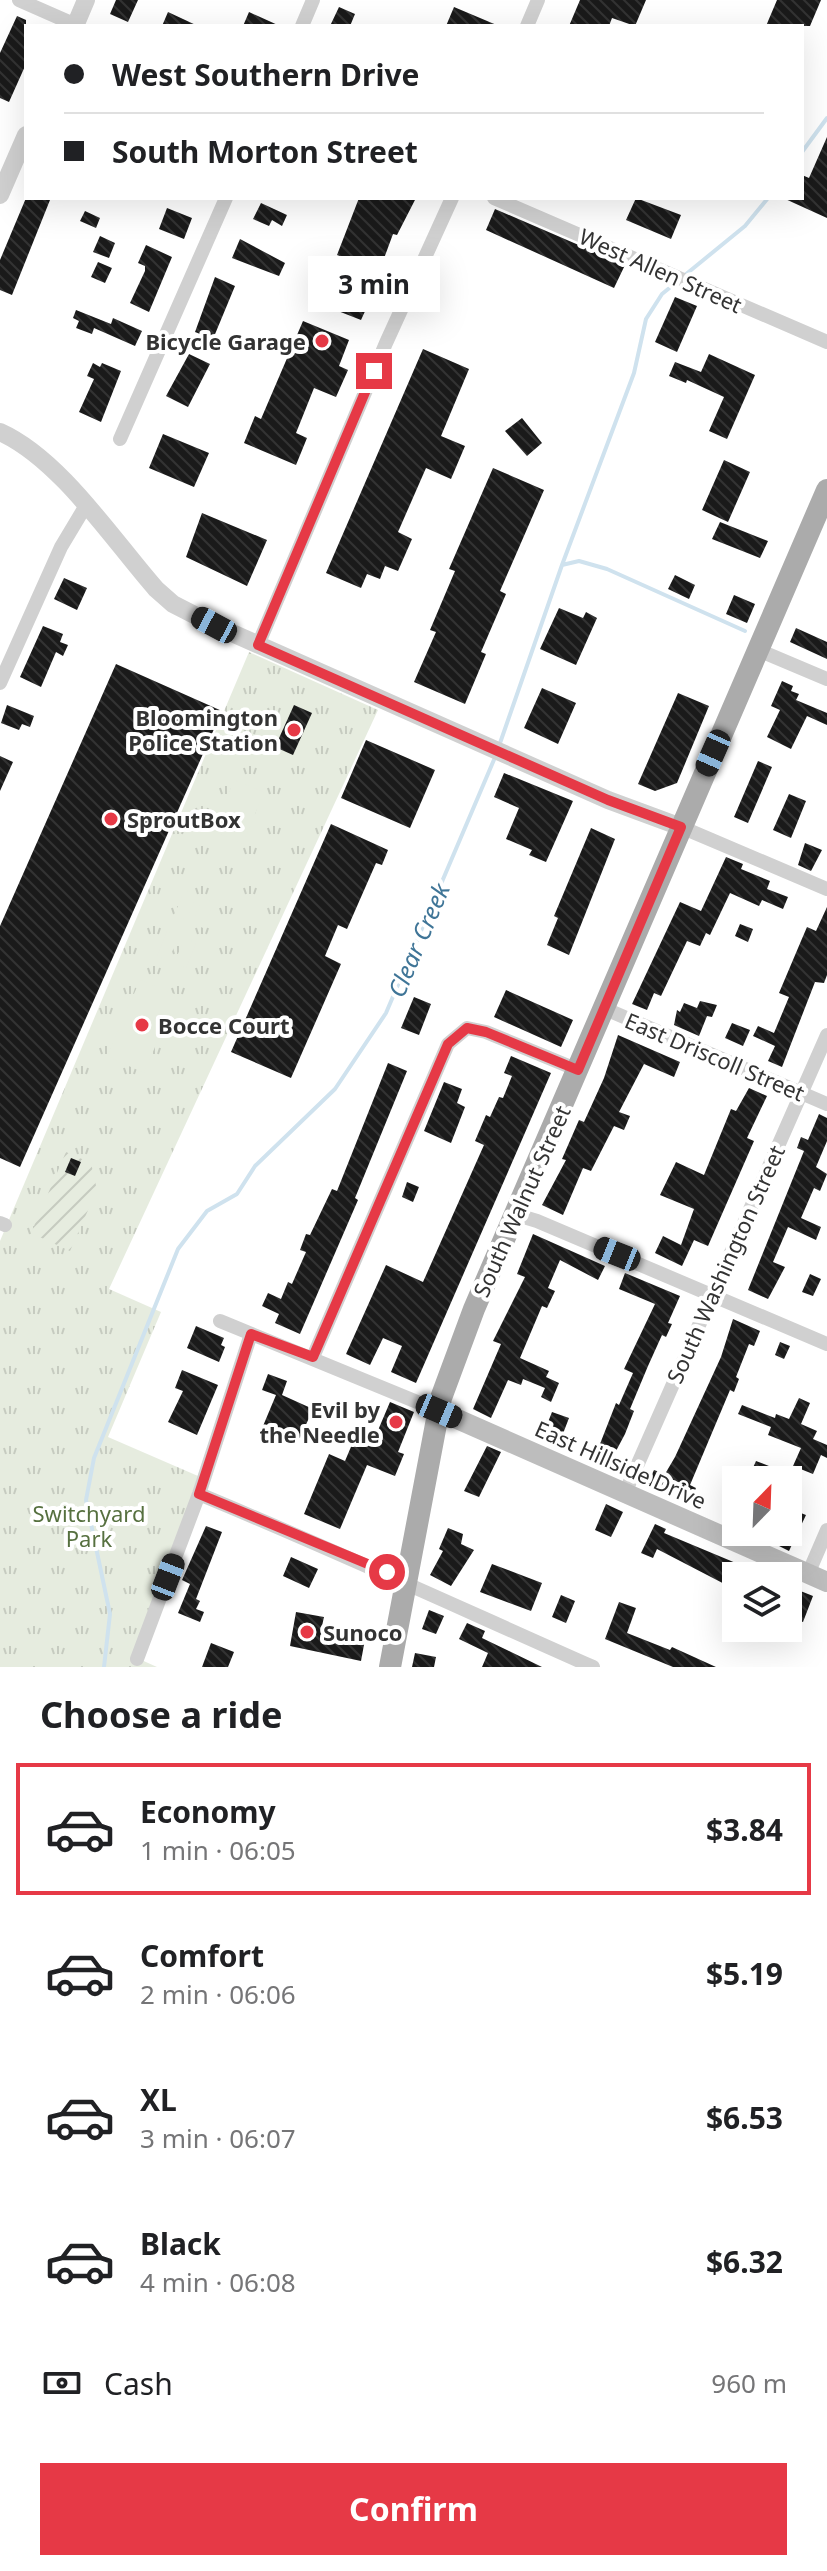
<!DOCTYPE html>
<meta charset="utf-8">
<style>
body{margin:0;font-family:"Noto Sans",sans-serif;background:#f6f6f6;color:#202124;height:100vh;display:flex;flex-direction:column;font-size:30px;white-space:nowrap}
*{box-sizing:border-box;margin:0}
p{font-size:26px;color:#757577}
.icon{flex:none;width:44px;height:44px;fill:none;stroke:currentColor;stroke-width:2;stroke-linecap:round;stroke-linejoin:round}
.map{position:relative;height:1667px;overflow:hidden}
.sheet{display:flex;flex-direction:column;background:#fff;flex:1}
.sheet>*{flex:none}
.banner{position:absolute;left:24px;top:24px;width:780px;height:176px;border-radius:0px;box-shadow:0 8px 32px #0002;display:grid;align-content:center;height:176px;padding:0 40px;background:#fff}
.needle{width:52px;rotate:23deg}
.controls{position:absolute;left:722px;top:1466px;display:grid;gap:16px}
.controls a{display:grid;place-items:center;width:80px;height:80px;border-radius:0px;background:#fff;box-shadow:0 8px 32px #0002;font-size:40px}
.end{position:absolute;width:36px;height:36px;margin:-18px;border:10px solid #e63946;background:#fff;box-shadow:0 0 0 4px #fff}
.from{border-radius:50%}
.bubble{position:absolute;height:56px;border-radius:0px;background:#fff;box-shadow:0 8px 32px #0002;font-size:26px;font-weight:700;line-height:56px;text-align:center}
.car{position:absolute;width:24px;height:48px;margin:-24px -12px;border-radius:10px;box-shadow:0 0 6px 2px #0007;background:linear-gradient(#222 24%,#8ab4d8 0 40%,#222 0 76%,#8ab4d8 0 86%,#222 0)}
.banner b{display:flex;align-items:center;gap:28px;height:76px;font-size:30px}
.banner b+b{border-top:2px solid #e0e0e0}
.banner i{width:20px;height:20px;background:#202124}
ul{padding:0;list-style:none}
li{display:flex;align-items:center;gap:24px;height:132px;margin:0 16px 12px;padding:0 24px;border:4px solid transparent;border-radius:0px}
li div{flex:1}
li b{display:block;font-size:30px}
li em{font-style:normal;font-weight:700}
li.active{border-color:#e63946}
li>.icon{width:72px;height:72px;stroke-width:1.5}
h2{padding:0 40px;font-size:36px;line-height:96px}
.pay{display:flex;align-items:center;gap:20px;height:88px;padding:0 40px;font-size:30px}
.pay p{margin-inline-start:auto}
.primary-button{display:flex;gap:16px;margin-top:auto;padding:16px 40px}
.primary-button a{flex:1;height:92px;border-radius:0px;background:#e63946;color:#fff;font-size:32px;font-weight:700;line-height:92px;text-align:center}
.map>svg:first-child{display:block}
</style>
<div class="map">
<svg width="827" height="1667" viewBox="0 0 827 1667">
<defs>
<pattern id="grass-tufts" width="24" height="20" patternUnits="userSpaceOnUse" patternTransform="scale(2)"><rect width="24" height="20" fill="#e6ecdf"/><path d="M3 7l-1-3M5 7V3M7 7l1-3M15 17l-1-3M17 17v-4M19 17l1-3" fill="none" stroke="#c6cbc0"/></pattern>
<pattern id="garden-furrows" width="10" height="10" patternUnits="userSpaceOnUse" patternTransform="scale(2)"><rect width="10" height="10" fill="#e6ecdf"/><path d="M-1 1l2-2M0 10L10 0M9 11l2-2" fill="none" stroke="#c6cbc0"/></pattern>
<pattern id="building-back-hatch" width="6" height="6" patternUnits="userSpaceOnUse" patternTransform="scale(2)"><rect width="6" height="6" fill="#1a1a1a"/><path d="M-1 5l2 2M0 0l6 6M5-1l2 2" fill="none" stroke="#333"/></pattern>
</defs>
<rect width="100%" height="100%" fill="#fff"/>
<path fill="url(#grass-tufts)" d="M249,652L378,710L109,1289L161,1312L108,1437L198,1476L137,1658L157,1667H0V1241Z"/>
<path fill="url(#garden-furrows)" d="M66,1152L91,1163L97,1190L70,1251L31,1233Z"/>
<path fill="#e6ecdf" d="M234,780L264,792L243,844L213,831Z
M185,890L197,895L186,920L174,915Z
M203,898L214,903L203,928L192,923Z
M167,931L179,936L168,961L157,956Z
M185,938L196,943L186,968L174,963Z
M140,980L177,995L144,1073L107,1056Z"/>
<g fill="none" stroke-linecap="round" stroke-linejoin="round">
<path stroke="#cfe2ee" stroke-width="4" d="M802,152L827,118
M685,275L745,226L768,198
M562,565L579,561L607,569L745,631
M499,746L562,565L634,373L646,319L662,294L678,281
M104,1667L110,1614L86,1500L94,1458L178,1249L207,1211L237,1194L255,1166L335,1089L386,1013L496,755"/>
</g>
<path fill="url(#building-back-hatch)" d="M116,0H138L128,22L110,14Z
M580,0H646L635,26L612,18L609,26H569Z
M777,0H821L810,26H766Z
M339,7L355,14L350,26H330Z
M454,7L499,26H446Z
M168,12L198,26H162Z
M249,12L280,26H243Z
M17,16L26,20V64L9,102L0,98V53Z
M827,137V218L783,198H802V175L809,178Z
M26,198L50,200L12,295L0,290V260Z
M359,198H416L397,235L393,234L379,272L337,255Z
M636,198L681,215L671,239L626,220Z
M261,203L287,215L282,226L272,220L269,226L253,219Z
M167,208L192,218L184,239L159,229Z
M495,209L625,265L614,288L486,230Z
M85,211L100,218L96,228L80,221Z
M100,236L115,243L109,258L93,252Z
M240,239L285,263L279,276L232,258Z
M146,245L172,257L149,312L130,303L145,271V266L138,263Z
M98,262L112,268L105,283L91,277Z
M215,277L235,286L213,339L195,332Z
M349,284L373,294L361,320L338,311Z
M675,297L697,306L677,352L655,342Z
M76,310L111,324L113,318L142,331L135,346L94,328L92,334L76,328L79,321L73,318Z
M303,321L349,340L339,366L348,370L336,397L314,388L296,433L307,438L296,465L244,443L255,416L261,419Z
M423,349L469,369L441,436L465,446L451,479L426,468L398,532L412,539L398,571L385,566L380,579L367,574L361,588L326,573Z
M189,354L210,364L188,407L166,396Z
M709,354L755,375L727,439L709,431L724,397L687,380L686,383L669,376L675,362L701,372Z
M93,363L100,367L102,363L121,371L101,422L79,412L94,379L87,376Z
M522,418L542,443L527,456L505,431Z
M163,434L209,453L194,487L149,468Z
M724,460L750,472L728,522L702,510Z
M493,468L544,490L500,591L506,594L481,652L486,654L465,704L414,682L436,632L430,630L455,571L449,569Z
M202,513L267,540L247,586L186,557Z
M720,522L768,541L760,558L712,539Z
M675,575L695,585L689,599L668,589Z
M64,578L87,588L77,610L54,599Z
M734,595L755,604L747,623L726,614Z
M559,608L583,618L586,612L597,618L576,665L540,649Z
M43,626L63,634L60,642L68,645L63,656L56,652L41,687L20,677Z
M796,628L827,642V659L790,642Z
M116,664L222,711L20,1167L0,1158V926Z
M782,681L793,686L791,691L799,694L796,700L827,713V725L807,716L791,749L767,737L780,710L771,706Z
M542,688L576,703L558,744L524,728Z
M678,693L709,706L677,783L655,791L638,784Z
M7,705L34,716L30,727L22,724L19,730L1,723Z
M294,705L312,713L293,755L275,747Z
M366,740L435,770L410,828L341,798Z
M0,756L13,762L0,791Z
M758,761L772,767L748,823L734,817Z
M504,773L573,801L546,862L529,855L532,850L506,839L519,808L494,797Z
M789,794L806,801L791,838L773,830Z
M331,824L388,850L382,865L376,863L347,929L338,925L325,956L341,964L291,1078L231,1052Z
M591,828L615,839L569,955L547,945L558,918L554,916Z
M805,843L822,850L811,871L798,865Z
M726,857L743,864L741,869L770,881L767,889L788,897L783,909L762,900L759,906L730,893L710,935L706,933L700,946L687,941L661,996L654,993L647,1010L632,1004L680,902L701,911Z
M827,907V975L824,983L815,982L782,1067L768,1061L775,1046L753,1036L758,1026L774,1033L789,997L779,993L801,941L807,927L816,931Z
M740,924L753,929L748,942L735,936Z
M506,990L573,1020L561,1047L494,1017Z
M414,997L431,1004L419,1035L401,1028Z
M700,1001L717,1005L712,1017L707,1016L699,1036L674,1025L677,1010L680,1012L684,1003L697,1008Z
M732,1023L750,1030L743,1046L725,1038Z
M618,1035L680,1062L674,1077L644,1064L619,1112L630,1116L624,1130L614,1126L591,1171L583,1168L563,1215L542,1205L566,1160L562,1159L579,1120L584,1122L604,1078Z
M511,1056L551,1073L416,1383L391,1372L402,1346L383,1338L370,1365L346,1354L386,1265L423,1282L484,1145L475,1141L486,1115L490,1117L499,1097L503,1098L512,1076L504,1073Z
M388,1063L407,1071L355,1198L358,1200L300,1334L275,1323L279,1314L262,1306L268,1293L281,1299L288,1282L292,1284L306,1252L300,1250L306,1234L310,1235L332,1189L337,1191Z
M444,1082L462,1089L457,1103L465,1107L451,1143L424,1131Z
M749,1088L767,1096L747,1138L754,1141L708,1246L694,1240L682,1266L655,1253L663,1236L681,1245L694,1209L660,1195L676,1162L704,1175L731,1109L736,1111Z
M819,1114L827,1118V1141L816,1167L827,1174L820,1191L814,1188L801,1218L821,1227L816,1240L788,1227L773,1262L785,1267L768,1299L748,1290L804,1151L797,1148L801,1137L808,1140Z
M71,1158L81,1162L75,1176L65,1172Z
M407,1182L419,1187L413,1202L402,1197Z
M533,1234L605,1266L598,1280L560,1260L548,1288L555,1291L547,1308L542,1306L520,1358L549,1371L546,1377L559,1383L551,1402L541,1397L545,1388L523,1379L521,1385L508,1380L491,1418L473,1409L501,1344L493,1341L525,1277L517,1274Z
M625,1273L680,1296L668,1323L672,1324L666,1337L662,1335L648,1366L630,1409L634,1411L625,1434L608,1466L588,1457L593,1447L598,1449L616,1403L619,1405L633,1373L624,1369L655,1304L619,1289Z
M810,1274L821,1279L813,1296L802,1292Z
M733,1319L760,1331L754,1346L749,1344L736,1377L739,1379L734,1392L730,1390L690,1485L696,1488L690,1503L647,1485L654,1470L665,1474L675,1457L721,1357Z
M196,1326L224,1338L221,1345L225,1347L219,1362L187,1348Z
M780,1342L790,1346L784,1359L775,1355Z
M182,1370L218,1385L197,1435L168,1422L183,1391L175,1388Z
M268,1374L287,1381L282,1395L313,1409L300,1438L279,1428L277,1432L263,1426L276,1395L262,1390Z
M799,1398L810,1403L801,1424L817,1431L813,1439L827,1445V1458L821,1455L813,1474L793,1466L801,1448L768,1435L771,1427L738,1414L742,1405L775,1418L776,1414L789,1419Z
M390,1402L414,1412L398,1452L404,1454L395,1476L367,1465L340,1529L304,1514L329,1454L345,1461L356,1435L373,1442Z
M552,1412L569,1418L559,1444L542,1437Z
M487,1446L501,1452L479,1497L464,1491Z
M756,1461L769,1466L765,1475L752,1470Z
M606,1504L623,1512L611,1537L595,1530Z
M788,1508L806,1515L789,1551L767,1540L770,1532H788Z
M655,1524L666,1529L664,1533L767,1576H736V1590L657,1549L653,1558L641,1553Z
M206,1526L222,1532L196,1599L200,1601L196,1609L204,1612L200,1622L178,1613L190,1584L182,1580Z
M448,1528L463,1534L461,1544L474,1550L451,1586L430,1575L443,1551L439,1549Z
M291,1557L318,1569L309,1588L283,1576Z
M492,1564L542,1583L531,1611L480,1592Z
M798,1590L813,1596L803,1622L788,1617V1605L791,1606Z
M561,1595L575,1601L566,1623L552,1617Z
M619,1602L636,1608L627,1633L670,1650L672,1647L716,1667H673L605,1639Z
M429,1610L444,1616L436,1634L422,1629Z
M296,1612L324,1617L322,1626L366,1634L361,1661L290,1646Z
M467,1623L485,1631L482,1638L542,1667H482L488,1653L459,1639Z
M211,1643L234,1652L228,1667H202Z
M415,1653L436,1657L434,1667H412Z"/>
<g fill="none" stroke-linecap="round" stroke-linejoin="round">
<path stroke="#d0d0d0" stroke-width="14" d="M19,0L78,26
M302,26L313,0
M527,26L538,0
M494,198L827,342
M120,439L226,198
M258,645L386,343L452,198
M758,650L827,679
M0,683L61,547L85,507
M681,827L827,889
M603,1008L827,1104
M514,1214L537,1221L827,1344
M0,1223L5,1225
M220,1321L439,1411
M313,1357L448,1044L467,1028L486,1032L578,1070
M625,1493L827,1035
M199,1494C332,1549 462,1609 593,1667
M808,1574L827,1530
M137,1659L199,1494L251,1334"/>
<path stroke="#d0d0d0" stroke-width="18" d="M75,26L86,0
M0,195L26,135
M0,432C60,459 112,539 156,589L173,604L214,625L608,800L681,827"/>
<path stroke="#bdbdbd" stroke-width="20" d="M439,1411L827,1582"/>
<path stroke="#ababab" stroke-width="22" d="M390,1667L441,1398L474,1309L827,490"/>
</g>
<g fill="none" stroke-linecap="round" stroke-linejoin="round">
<path stroke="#e63946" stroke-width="10" d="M374,371L258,645L608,800L681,827L578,1070L486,1032L467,1028L448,1044L313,1357L251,1334L199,1494L387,1572"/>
</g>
<g fill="#e63946" stroke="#fff" stroke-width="3">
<circle cx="322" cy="341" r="8"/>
<circle cx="294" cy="730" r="8"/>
<circle cx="111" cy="819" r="8"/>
<circle cx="142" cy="1025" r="8"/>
<circle cx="396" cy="1422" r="8"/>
<circle cx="307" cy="1632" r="8"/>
</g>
<g text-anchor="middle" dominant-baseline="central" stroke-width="8" stroke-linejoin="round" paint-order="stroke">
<g font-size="22" fill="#333" stroke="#fff">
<text transform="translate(661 270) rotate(24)">West Allen Street</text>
<text transform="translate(715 1056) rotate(23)">East Driscoll Street</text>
<text transform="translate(521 1201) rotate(-66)">South Walnut Street</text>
<text transform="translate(725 1264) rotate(-66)">South Washington Street</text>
<text transform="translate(621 1464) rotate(24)">East Hillside Drive</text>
</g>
<g font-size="22" font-weight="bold" fill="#333" stroke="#fff" text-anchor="end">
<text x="306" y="341">Bicycle Garage</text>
<text x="278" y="717">Bloomington<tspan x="278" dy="25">Police Station</tspan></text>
<text x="127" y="819" text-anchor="start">SproutBox</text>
<text x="158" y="1025" text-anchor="start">Bocce Court</text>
<text x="380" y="1409">Evil by<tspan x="380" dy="25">the Needle</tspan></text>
<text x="323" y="1632" text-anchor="start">Sunoco</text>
</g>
<g font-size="22" fill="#56703f" stroke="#fff">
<text x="89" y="1513">Switchyard<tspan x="89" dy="25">Park</tspan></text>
</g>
<g font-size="24" font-style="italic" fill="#3f7597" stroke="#fff">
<text transform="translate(418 940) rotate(-67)">Clear Creek</text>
</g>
</g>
</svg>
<div class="controls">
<a><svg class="needle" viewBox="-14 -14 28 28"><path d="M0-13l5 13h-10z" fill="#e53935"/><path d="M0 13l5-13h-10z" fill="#757577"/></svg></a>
<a><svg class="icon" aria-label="layers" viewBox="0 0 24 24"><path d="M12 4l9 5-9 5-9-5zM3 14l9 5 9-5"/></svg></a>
</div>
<i class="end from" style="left:387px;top:1572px"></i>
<i class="end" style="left:374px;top:371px"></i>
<div class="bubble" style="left:308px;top:256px;width:132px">3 min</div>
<i class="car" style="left:214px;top:625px;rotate:298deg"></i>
<i class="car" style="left:713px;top:753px;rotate:204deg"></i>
<i class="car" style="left:617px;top:1254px;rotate:292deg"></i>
<i class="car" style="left:439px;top:1411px;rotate:113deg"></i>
<i class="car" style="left:168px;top:1577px;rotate:21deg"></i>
<div class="banner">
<b><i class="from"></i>West Southern Drive</b>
<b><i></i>South Morton Street</b>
</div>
</div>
<section class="sheet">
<h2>Choose a ride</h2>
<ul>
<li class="active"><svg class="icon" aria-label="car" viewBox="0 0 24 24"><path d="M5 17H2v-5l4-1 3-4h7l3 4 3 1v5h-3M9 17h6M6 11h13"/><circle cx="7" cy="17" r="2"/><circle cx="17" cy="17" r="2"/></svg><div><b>Economy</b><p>1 min · 06:05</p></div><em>$3.84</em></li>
<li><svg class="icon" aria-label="car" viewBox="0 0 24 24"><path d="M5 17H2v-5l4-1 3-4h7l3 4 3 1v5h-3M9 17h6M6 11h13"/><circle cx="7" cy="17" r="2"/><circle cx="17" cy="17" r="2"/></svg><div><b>Comfort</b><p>2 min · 06:06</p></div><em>$5.19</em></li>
<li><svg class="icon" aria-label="car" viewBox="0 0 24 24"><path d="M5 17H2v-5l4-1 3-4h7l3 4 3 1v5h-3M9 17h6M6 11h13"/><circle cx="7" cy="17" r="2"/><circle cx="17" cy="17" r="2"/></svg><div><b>XL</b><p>3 min · 06:07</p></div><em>$6.53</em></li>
<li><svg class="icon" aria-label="car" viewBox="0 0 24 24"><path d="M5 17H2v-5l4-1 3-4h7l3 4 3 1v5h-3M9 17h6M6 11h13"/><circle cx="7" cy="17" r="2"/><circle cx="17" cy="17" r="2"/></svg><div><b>Black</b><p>4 min · 06:08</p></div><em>$6.32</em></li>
</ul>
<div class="pay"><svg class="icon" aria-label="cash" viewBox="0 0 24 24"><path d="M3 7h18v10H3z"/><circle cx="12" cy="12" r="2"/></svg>Cash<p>960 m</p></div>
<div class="primary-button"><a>Confirm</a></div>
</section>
